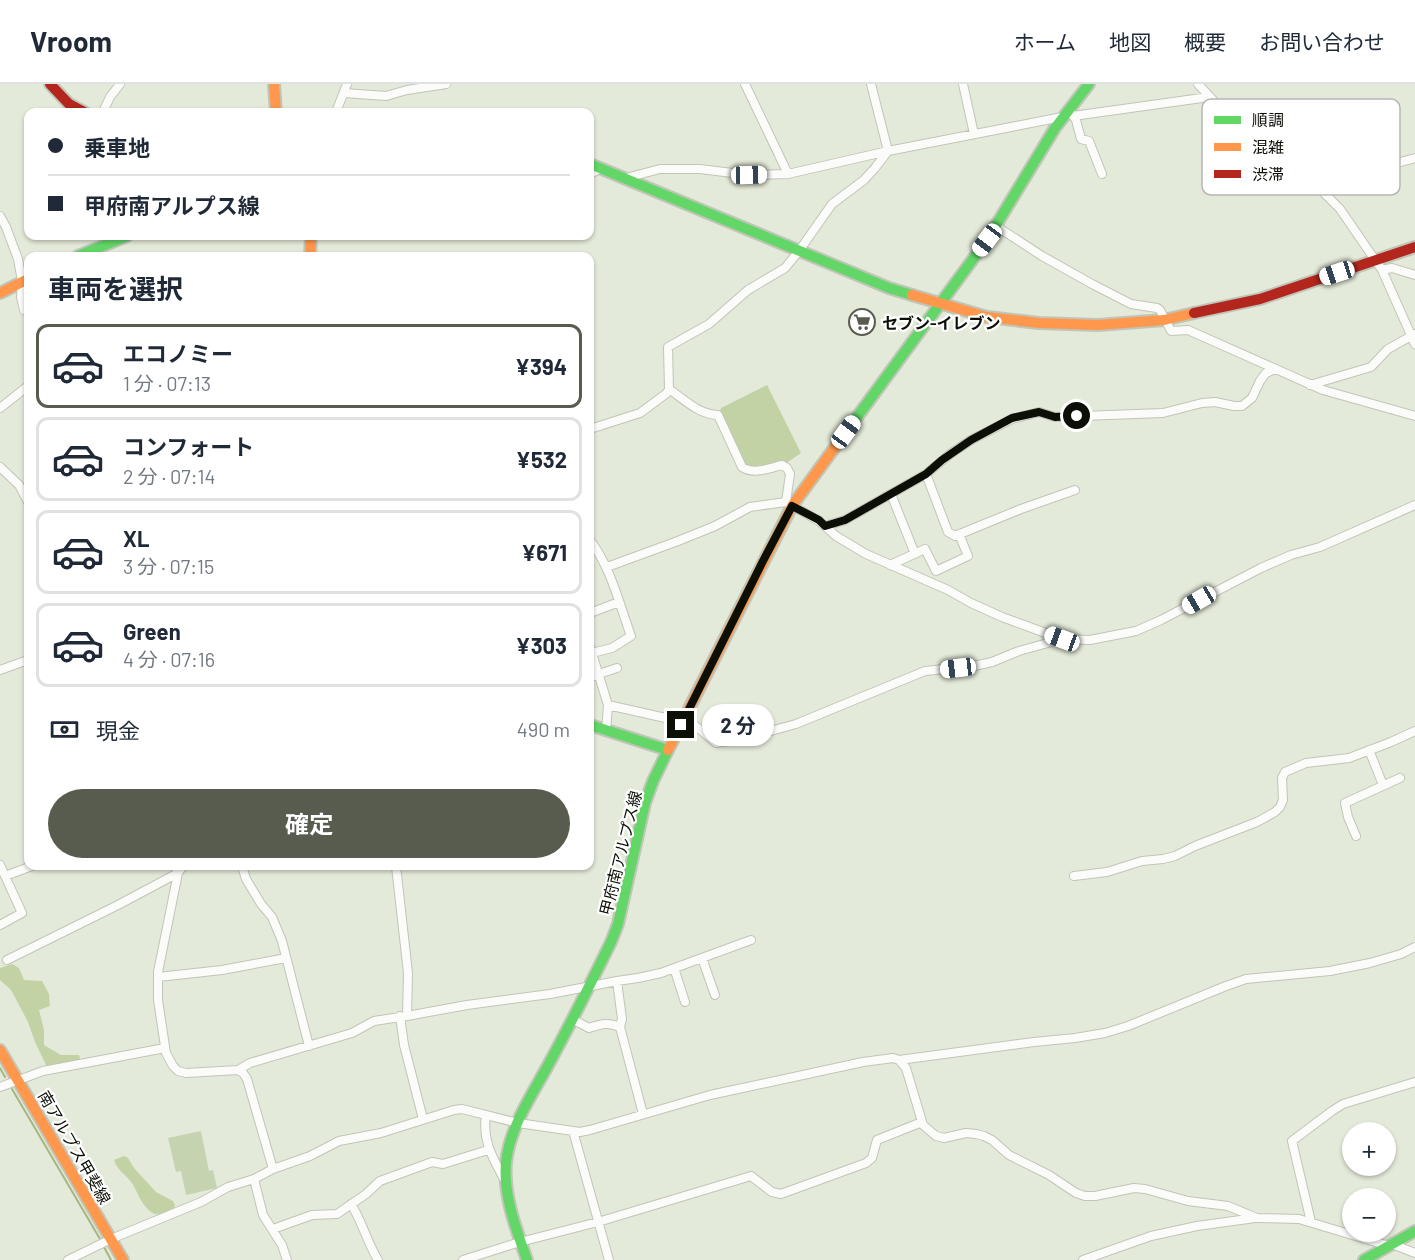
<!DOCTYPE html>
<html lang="ja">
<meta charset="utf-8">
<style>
body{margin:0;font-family:Barlow,"Noto Sans JP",sans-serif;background:#f2f2f3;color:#1f2937;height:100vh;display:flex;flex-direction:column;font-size:22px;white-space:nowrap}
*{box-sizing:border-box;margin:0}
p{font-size:20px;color:#747a83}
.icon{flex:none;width:33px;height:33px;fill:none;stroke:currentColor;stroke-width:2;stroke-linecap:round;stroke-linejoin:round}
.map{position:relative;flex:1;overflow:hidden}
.drawer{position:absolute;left:24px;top:168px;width:570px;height:618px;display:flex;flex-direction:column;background:#fff;border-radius:12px;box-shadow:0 2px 4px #0004}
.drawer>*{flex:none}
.hud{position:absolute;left:24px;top:24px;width:570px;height:132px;border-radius:12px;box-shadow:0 2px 4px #0004;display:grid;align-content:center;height:132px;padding:0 24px;background:#fff}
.buttons{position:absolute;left:1342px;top:1038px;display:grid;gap:12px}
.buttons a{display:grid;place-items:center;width:54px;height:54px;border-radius:50%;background:#fff;box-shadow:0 2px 4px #0004;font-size:30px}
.end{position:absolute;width:27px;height:27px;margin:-14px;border:8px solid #0b0f05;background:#fff;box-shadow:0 0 0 3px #fff}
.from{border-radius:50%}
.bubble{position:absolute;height:42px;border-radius:21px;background:#fff;box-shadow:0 2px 4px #0004;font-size:20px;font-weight:700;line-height:42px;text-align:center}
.car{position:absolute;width:18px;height:36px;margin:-18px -9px;border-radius:8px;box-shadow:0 0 4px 2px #0007;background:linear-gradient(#fff 24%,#345 0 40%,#fff 0 76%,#345 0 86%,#fff 0)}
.hud b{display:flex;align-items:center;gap:21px;height:57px;font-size:22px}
.hud b+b{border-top:2px solid #e0e1e3}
.hud i{width:15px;height:15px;background:#1f2937}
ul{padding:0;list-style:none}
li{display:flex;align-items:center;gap:18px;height:84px;margin:0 12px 9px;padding:0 12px;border:3px solid #e0e1e3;border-radius:12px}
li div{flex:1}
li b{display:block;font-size:22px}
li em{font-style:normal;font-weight:700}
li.on{border-color:#575c4f}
li>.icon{width:54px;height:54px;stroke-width:1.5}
h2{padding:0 24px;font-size:27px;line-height:72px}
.pay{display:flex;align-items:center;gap:15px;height:66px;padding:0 24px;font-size:22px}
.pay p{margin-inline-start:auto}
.button{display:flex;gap:12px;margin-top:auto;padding:12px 24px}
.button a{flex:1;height:69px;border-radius:36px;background:#575c4f;color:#fff;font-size:24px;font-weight:700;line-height:69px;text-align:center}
header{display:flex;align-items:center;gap:36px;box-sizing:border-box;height:84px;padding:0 30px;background:#fff;border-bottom:2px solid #e0e1e3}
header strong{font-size:28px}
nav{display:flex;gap:33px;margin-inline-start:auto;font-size:21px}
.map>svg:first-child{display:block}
</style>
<header>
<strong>Vroom</strong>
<nav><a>ホーム</a><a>地図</a><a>概要</a><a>お問い合わせ</a></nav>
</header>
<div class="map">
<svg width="1415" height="1176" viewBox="0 0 1415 1176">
<rect width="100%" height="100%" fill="#e4ead9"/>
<path fill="#c6d3b0" d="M201,1047L209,1087L213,1086L217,1104L186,1111L181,1087L176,1088L168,1054Z"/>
<path fill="#c2d2a5" d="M767,301L801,369L785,380L751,384L743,379L720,328L721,324Z
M12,880L19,884L24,896L42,897L49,910L50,922L39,926L44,946V961L61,971H79L80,975C72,983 57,981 46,981L35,958L28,938L11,906L0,896V884Z
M124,1072L128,1074L134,1084L156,1108L173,1117L175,1121L174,1125C168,1128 162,1132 155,1130C143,1125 138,1109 132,1099C126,1091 117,1086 114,1076Z"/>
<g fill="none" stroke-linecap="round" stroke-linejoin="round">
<path stroke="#a4b682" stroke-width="2" d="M0,984L5,993
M12,1005L100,1155
M104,1163L111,1176"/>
<defs>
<path id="street" d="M745,0L788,90
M963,0L974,50
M1198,0L1223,27L1316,101L1340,125L1382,186L1415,260
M344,9L386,12L407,6L446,0
M103,28L110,13L120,0
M336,28L347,0
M1071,29L1076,36L1081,55L1089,57L1102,90
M1073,32L1209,13
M590,90L601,84
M626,94L660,85H700L749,91L788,90L888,67L1062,33
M1316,101L1415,74
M0,132L6,143L18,175L22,197L21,213L24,226L28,225
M996,142L1042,172L1092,200L1131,220L1157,224L1160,226L1171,247L1188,246L1323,306L1415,332
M1382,186L1392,184L1415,191
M1310,301L1371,283L1388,265L1415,250
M669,305C685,316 698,330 718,331L742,383C754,391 769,384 782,381L787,384L790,390L786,418L819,437L836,452L866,470L948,506L971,519L1002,533L1062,555L1090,556L1136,547L1161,536L1261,484L1291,471L1320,463L1415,421
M0,324L28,302
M590,345L640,329L667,309L669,305L668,263L709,240L748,206L785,184L799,167L832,120L864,96L875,84L888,67L871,0
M0,383L19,401L28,418
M926,390L948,448L955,452L1021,425L1075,406
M891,410L915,470
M825,442L845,436L926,390L950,370L971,356L1012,335L1039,328L1055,333L1163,329L1202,319L1215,318L1234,322H1242L1252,314L1260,297L1266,289L1275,285
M590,456C611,484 619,519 631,552L612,564L592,569
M890,481L925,465L936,487L968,472L959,450
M607,483L678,457L715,442L750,423L786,418
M590,529L619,518
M590,563L608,621L606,647
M0,586L28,576
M590,593L617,584
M608,621L670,635L681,641
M685,633L716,659L741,655L796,640L925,587L974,582L992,578L1019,567L1062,555
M1369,666L1383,701
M1356,752L1348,733L1345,719L1400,694
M0,781L22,829L0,841
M175,782L178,789L158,888V916L166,969L173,982L178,987L186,989L238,986L243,989L247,995L273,1085
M242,782L246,795L261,820L272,833L282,857L309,962
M396,782L408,889L407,932
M5,792L32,782
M1074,792L1107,788L1142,777L1163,775L1175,772L1195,762L1257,738L1275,728L1280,723L1283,716L1282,694L1285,688L1306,679L1349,674L1391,658L1415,647
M702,874L715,911
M7,876L118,821L178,789L183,782
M674,884L685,918
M158,893L222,886L286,874
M617,897L622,935L620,943L643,1030
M400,932L404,961L423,1035
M572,935L589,944C602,940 607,938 620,943
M899,976L1034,958L1075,954L1105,949L1128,942L1226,902L1246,895L1330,887L1370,879L1401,870L1415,863
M238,986L250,979L352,949L374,937L407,932L467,921L550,910L617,897L638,894L661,889L751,856
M0,1003L43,987L165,964
M486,1032C482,1057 493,1074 504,1095
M573,1047L609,1176
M254,1095L263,1131L282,1161L287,1176
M351,1120C362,1137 367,1158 378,1176
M1311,1138L1292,1057L1332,1027L1343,1020L1415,998
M273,1145L312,1131L337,1130L366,1110L380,1097L432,1078L443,1080L488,1066
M1392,1160L1415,1169
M68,1176L111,1155L201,1118L228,1103L254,1095L273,1085L310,1072L339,1057L381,1049L454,1026L462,1025L518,1039L580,1048L590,1046L710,1011L863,978L893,974L899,976L906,984L923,1041L936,1052L944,1054L966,1049L976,1050L984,1052L992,1056L1009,1071L1049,1091L1076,1109L1085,1112H1095L1134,1104L1145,1105L1188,1117L1228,1122L1257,1134L1299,1135L1389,1162
M463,1176L520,1158L598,1138L751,1092L772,1108L781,1110L866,1079L872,1074L877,1056L922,1038
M1083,1176L1151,1152L1197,1142L1255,1134"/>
<path id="fast" d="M590,80L889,204L912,211
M78,172L127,152
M846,348L987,156L1055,44L1089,0
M590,641L668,666
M527,1176C516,1145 503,1111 506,1078C510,1044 530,1014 546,985C569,943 590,901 611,858L618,840L645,719L653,697L668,666
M1364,1176L1415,1147"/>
<path id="slow" d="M274,0L276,28
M310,172L311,152
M0,209L28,195
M912,211L987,233L1039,239L1098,241L1164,236L1194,229
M668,666L792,422L846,348
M0,966L123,1176"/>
<path id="jam" d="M50,0L69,20L84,28
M1194,229L1260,215L1415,163"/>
</defs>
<use href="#street" stroke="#c0c5b8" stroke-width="10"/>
<use href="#fast" stroke="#c0c5b8" stroke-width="14"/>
<use href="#slow" stroke="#c0c5b8" stroke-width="14"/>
<use href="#jam" stroke="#c0c5b8" stroke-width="14"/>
<use href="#street" stroke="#fbfcf9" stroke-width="8"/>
<use href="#fast" stroke="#63d668" stroke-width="10"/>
<use href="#slow" stroke="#ff974d" stroke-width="10"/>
<use href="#jam" stroke="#b3261e" stroke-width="10"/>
</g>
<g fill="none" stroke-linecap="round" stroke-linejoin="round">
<path stroke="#0b0f05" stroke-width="8" d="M681,641L763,477L792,422L819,436L825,442L845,436L926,390L942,376L971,356L1012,334L1039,328L1055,333L1077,332"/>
</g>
<defs>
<symbol id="supermarket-ring" viewBox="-11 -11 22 22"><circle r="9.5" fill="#fff" stroke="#575c4f" stroke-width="1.5"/><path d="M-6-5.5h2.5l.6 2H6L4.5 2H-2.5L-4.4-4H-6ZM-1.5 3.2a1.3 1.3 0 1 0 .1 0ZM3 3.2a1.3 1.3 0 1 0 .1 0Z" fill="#575c4f"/></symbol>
</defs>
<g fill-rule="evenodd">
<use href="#supermarket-ring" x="847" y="223" width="30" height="30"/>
</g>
<g text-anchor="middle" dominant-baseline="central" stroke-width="4.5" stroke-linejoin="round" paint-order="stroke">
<g font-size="16" font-weight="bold" fill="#0b0f05" stroke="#fff" text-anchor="start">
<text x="882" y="238">セブン-イレブン</text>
</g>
<g font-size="16" fill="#0b0f05" stroke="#fff">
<text transform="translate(620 769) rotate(-76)">甲府南アルプス線</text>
<text transform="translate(75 1063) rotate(60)">南アルプス甲斐線</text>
</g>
</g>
<rect x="1202" y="15" width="198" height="96" rx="9" fill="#fff" stroke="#b6b7b4" stroke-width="1.5"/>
<rect x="1214" y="32" width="27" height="8" fill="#63d668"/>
<rect x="1214" y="59" width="27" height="8" fill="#ff974d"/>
<rect x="1214" y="86" width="27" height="8" fill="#b3261e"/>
<g font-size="16" fill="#0b0f05">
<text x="1252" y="42">順調</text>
<text x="1252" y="69">混雑</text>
<text x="1252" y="96">渋滞</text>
</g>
</svg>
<div class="buttons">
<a>+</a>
<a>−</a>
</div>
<i class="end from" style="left:1077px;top:332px"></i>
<i class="end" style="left:681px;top:641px"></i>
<div class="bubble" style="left:702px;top:620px;width:72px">2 分</div>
<i class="car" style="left:749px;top:91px;rotate:89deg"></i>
<i class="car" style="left:987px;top:156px;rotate:217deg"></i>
<i class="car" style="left:1337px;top:189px;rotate:252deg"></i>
<i class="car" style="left:846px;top:348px;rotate:36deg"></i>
<i class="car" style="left:1199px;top:516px;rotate:240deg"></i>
<i class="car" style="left:1062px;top:555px;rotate:290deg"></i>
<i class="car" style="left:958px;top:584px;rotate:263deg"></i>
<div class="hud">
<b><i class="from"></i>乗車地</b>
<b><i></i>甲府南アルプス線</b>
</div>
<section class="drawer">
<h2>車両を選択</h2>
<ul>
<li class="on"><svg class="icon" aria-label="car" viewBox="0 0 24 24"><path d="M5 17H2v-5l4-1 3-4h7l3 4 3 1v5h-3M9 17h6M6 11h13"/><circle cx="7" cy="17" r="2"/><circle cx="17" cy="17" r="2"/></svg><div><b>エコノミー</b><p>1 分 · 07:13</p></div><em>¥394</em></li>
<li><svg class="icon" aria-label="car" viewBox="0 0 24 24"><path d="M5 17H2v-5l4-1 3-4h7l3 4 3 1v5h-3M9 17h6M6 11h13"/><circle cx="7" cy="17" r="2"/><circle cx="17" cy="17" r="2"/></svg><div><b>コンフォート</b><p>2 分 · 07:14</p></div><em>¥532</em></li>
<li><svg class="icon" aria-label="car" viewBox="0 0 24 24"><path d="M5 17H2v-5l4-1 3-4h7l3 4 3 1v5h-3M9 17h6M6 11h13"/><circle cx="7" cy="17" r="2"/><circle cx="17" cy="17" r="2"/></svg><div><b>XL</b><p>3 分 · 07:15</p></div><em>¥671</em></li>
<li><svg class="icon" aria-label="car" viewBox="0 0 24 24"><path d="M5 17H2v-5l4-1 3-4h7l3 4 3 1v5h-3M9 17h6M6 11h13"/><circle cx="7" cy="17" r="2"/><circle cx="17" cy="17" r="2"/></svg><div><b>Green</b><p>4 分 · 07:16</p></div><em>¥303</em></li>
</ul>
<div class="pay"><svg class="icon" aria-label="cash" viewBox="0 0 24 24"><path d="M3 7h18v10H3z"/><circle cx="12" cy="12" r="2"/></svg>現金<p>490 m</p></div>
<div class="button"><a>確定</a></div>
</section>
</div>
